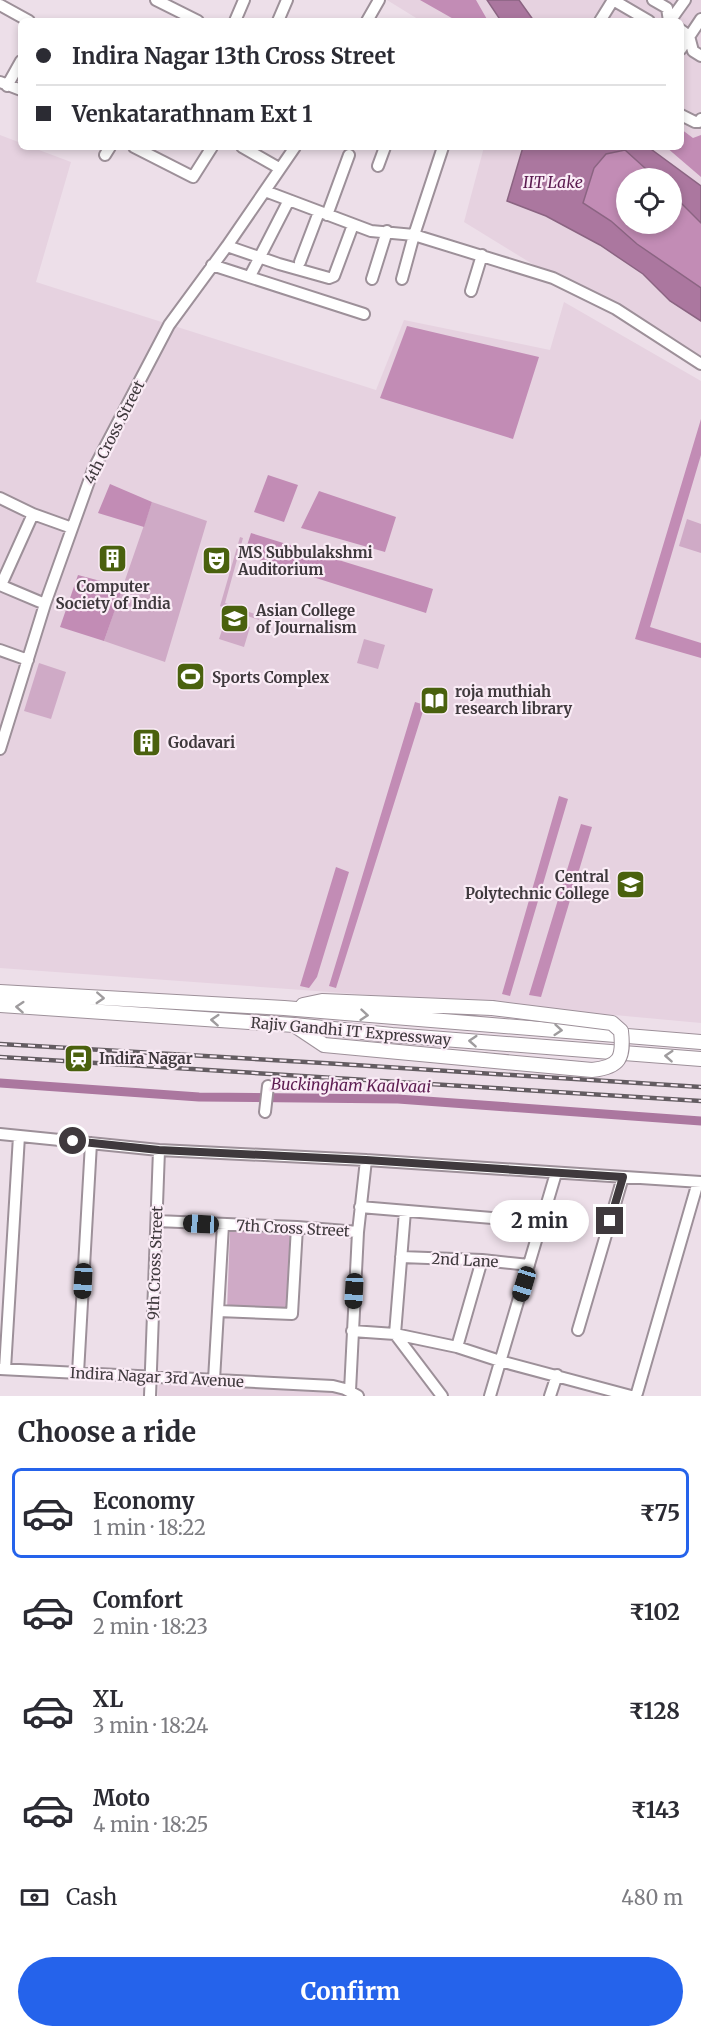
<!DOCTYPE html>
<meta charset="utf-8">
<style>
body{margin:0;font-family:Merriweather,serif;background:#f7f7f7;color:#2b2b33;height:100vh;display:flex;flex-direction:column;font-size:22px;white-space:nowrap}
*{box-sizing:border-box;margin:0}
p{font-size:20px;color:#7c7c81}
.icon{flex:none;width:33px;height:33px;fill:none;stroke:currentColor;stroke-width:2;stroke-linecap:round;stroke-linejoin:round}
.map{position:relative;height:1396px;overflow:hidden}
.side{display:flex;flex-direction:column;background:#fff;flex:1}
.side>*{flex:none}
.banner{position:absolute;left:18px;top:18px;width:666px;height:132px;border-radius:9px;box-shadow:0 3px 9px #0003;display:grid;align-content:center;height:132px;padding:0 18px;background:#fff}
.controls{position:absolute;left:616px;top:168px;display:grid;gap:12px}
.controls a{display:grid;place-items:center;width:66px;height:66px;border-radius:50%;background:#fff;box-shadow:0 3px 9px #0003;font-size:30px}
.end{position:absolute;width:27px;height:27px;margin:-14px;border:8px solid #3f393d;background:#fff;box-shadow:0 0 0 3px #fff}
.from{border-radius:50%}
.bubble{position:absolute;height:42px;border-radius:21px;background:#fff;box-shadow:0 3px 9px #0003;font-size:20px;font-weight:700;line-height:42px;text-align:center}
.car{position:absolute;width:18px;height:36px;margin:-18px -9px;border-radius:8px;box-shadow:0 0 4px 2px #0007;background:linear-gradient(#222 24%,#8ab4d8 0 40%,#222 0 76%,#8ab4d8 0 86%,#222 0)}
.banner b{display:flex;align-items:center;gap:21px;height:57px;font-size:22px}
.banner b+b{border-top:2px solid #e1e1e2}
.banner i{width:15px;height:15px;background:#2b2b33}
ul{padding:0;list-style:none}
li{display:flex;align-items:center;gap:18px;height:90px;margin:0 12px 9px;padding:0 6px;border:3px solid transparent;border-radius:9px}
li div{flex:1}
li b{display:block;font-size:22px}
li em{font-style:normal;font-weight:700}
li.on{border-color:#2563eb}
li>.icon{width:54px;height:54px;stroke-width:1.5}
h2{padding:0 18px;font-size:27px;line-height:72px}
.pay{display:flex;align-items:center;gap:15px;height:66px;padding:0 18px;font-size:22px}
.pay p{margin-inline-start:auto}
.action{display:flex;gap:12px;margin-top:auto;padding:12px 18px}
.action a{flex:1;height:69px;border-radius:36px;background:#2563eb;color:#fff;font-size:24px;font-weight:700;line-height:69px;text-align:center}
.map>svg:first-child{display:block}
</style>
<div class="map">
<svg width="701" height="1396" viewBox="0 0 701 1396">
<rect width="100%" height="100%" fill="#eddfe9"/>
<path fill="#e6d2e0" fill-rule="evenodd" d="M387,0H701V361L534,265L464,222L484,147H681V21H421ZM627,178H672V224H627Z
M0,135L21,143V147H31L71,162L36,282L376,390L404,320L550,350L564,302L701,381V1023L495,1004L0,968Z
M159,1380L345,1390L349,1396H158Z"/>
<path fill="#cfaac6" d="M152,502L207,521L165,662L104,641Z
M687,519L701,524V553L679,546Z
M240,537L243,538L225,603L260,616L259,620L220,606Z
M226,618L250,627L244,647L219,639Z
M364,639L385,645L378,669L357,663Z
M39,663L66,672L51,719L24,711Z
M230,1231L290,1234L287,1313L227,1310Z"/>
<path fill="#c28cb5" d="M420,0H476L488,21H457Z
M681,129L693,138L701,135V177L666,147H681Z
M626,150L656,178H627V224H672V194L701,223V288L637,244L611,221L583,203L594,168L606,154Z
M407,326L539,357L513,439L380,398Z
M701,419V455L650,627L701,643V658L635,639Z
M268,475L298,485L284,522L254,512Z
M110,484L152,502L144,527L98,513Z
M319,491L396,517L385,552L301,528Z
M251,533L433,589L426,613L244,555Z
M78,575L123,587L104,641L60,627Z
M415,702L425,705L336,988L329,986Z
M559,796L568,799L510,996L502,994Z
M581,824L592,827L541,997L529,995Z
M336,867L349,872L317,977L309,988L300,986Z"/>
<path fill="#ab779f" stroke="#8b6482" stroke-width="1.5" d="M487,0H519L534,21H501Z
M523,147H648L701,186V223L672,194V178H656L625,150L606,154L594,168L583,203L611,221L637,244L701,288V321L670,301L643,274L600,245L546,216L507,201Z"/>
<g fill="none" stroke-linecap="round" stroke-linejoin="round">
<path stroke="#ab779f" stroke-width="9" d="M0,1083L199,1097L398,1099L701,1121"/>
<defs>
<path id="minor" d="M156,0L198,21
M613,0L649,21
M653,0L667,8L669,21
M0,5L29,21
M235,21L244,0
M278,21L287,0
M367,21L379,0
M600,21L613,0
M670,21L685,0
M681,30L689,36L693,51L701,56
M681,49L701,19
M0,82L21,90
M7,86L21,61
M681,115L695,122H699L701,119
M134,147L193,177L212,147
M242,147L279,168
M105,155L110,147
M378,166L385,147
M265,191L371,231L414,235L553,278L616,309L701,364
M327,215L349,155
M227,246L279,264L329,278L334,276L353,225
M300,262L319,212
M212,265L364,314
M250,276L289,200
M372,279L387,231
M402,279L414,235L443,147
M471,291L482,255
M0,498L33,514L1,585
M33,514L72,528
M0,585L45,604
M0,650L28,660
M0,749L45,604L93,470L169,325L227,246L295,147
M265,1112L268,1086
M0,1134L159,1150L366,1160L701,1182
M360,1207L541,1222
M405,1211L395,1334L442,1396
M157,1221L297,1227L358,1232
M401,1257L482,1260L529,1265
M218,1311L292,1314L297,1227
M578,1330L623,1177
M352,1331L395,1334L457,1347L500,1361L631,1396
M457,1347L482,1260
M0,1369L333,1386L345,1389L358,1396
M5,1369L19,1136
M78,1373L91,1143
M214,1380L223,1225
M350,1391L358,1232L366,1160
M150,1396L159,1150
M490,1396L556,1173
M550,1396L557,1375
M634,1396L637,1393L698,1182"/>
<path id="major" d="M0,992L284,1008L701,1042
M0,1005L294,1025L392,1035L701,1059
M303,1005L322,1001L492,1008
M297,1027L324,1045L484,1060"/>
</defs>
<use href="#minor" stroke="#9d9099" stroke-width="14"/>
<use href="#major" stroke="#9d9099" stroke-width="16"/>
<use href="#minor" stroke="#fff" stroke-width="10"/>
<use href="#major" stroke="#fff" stroke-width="14"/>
<defs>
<path id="rail" d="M0,1044C234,1057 467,1072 701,1087
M0,1057L701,1101"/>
</defs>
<use href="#rail" stroke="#635c61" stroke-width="4.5"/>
<use href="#rail" stroke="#faecf6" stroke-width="2" stroke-dasharray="7" stroke-linecap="butt"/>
<defs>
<path id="major-bridge" d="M484,1060L592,1070C620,1067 624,1058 621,1031L612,1023L492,1008"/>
</defs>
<use href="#major-bridge" stroke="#9d9099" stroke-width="16" stroke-linecap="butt"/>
<use href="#major-bridge" stroke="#fff" stroke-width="14"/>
</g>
<defs><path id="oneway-chevron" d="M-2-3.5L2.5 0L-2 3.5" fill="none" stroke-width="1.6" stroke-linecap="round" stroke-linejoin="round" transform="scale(1.5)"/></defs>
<g stroke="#9f9c9e">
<use href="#oneway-chevron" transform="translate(100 998) rotate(3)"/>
<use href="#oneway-chevron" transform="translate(20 1007) rotate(-176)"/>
<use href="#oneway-chevron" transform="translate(364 1015) rotate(5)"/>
<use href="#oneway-chevron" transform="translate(215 1020) rotate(-176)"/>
<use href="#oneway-chevron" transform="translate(558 1030) rotate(5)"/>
<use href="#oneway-chevron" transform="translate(473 1041) rotate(-176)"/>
<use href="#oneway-chevron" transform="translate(669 1056) rotate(-176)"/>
</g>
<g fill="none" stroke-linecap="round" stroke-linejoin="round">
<path stroke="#3f393d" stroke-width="8" d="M73,1141L159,1150L366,1160L623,1177L610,1221"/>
</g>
<defs>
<symbol id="building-square" viewBox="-11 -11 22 22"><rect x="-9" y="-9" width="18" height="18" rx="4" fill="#4a610e" stroke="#faecf6"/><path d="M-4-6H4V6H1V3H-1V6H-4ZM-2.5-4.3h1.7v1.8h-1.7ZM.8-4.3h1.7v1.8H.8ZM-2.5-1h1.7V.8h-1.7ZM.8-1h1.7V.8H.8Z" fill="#fff"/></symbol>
<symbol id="theatre-square" viewBox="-11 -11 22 22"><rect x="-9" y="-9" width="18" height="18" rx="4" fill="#4a610e" stroke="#faecf6"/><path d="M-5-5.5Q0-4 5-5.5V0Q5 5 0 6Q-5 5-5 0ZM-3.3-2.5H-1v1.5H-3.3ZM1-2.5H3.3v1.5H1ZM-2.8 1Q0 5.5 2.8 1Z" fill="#fff"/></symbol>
<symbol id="university-square" viewBox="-11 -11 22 22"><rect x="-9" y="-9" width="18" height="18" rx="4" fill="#4a610e" stroke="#faecf6"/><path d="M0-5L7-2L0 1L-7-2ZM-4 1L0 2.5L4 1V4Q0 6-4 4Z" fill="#fff"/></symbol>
<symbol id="stadium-square" viewBox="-11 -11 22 22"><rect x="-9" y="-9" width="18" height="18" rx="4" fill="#4a610e" stroke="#faecf6"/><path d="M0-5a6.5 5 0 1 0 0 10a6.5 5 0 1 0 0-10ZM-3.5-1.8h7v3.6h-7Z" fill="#fff"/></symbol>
<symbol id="library-square" viewBox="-11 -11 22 22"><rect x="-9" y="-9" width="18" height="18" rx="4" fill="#4a610e" stroke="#faecf6"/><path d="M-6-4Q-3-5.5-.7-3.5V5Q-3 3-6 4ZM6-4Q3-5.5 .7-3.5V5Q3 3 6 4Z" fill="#fff"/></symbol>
<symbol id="station-square" viewBox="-11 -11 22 22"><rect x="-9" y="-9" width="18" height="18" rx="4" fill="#4a610e" stroke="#faecf6"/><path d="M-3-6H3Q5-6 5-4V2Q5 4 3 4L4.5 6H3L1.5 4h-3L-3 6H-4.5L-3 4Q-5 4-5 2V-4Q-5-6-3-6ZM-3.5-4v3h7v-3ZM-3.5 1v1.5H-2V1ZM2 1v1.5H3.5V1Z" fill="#fff"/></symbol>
</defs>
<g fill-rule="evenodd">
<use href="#building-square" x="96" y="542" width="33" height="33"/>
<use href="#theatre-square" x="200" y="544" width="33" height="33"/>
<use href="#university-square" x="218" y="602" width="33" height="33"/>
<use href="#stadium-square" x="174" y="660" width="33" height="33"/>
<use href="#library-square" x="418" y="684" width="33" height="33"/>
<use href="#building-square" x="130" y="726" width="33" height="33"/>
<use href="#university-square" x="614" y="868" width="33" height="33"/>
<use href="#station-square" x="62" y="1042" width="33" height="33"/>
</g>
<g text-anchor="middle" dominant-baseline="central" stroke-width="4.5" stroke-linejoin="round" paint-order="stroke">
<g font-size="15" fill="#3f393d" stroke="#faecf6">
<text transform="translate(114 432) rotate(-63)">4th Cross Street</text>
<text transform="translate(351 1031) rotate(5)">Rajiv Gandhi IT Expressway</text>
<text transform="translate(293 1228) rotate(3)">7th Cross Street</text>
<text transform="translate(465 1260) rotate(3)">2nd Lane</text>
<text transform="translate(155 1263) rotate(-88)">9th Cross Street</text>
<text transform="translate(157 1377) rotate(3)">Indira Nagar 3rd Avenue</text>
</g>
<g font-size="15" font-weight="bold" fill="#3f393d" stroke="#faecf6" text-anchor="start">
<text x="238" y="552">MS Subbulakshmi<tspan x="238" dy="17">Auditorium</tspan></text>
<text x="113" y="586" text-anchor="middle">Computer<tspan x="113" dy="17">Society of India</tspan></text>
<text x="256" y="610">Asian College<tspan x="256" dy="17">of Journalism</tspan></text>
<text x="212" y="677">Sports Complex</text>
<text x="455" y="691">roja muthiah<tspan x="455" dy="17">research library</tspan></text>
<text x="168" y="742">Godavari</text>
<text x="609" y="876" text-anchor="end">Central<tspan x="609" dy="17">Polytechnic College</tspan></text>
<text x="99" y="1058">Indira Nagar</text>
</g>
<g font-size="16" font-style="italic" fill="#5c1c51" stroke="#faecf6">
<text x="553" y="182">IIT Lake</text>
<text transform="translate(351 1085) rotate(1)">Buckingham Kaalvaai</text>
</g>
</g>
</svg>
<div class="controls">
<a><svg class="icon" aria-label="locate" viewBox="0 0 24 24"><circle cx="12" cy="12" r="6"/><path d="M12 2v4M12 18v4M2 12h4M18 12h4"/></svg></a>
</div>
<i class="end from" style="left:73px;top:1141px"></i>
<i class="end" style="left:610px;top:1221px"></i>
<div class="bubble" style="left:490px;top:1200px;width:99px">2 min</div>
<i class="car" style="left:201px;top:1224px;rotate:273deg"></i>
<i class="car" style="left:83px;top:1281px;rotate:183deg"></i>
<i class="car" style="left:524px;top:1284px;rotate:197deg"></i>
<i class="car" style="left:354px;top:1291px;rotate:183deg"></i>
<div class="banner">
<b><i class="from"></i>Indira Nagar 13th Cross Street</b>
<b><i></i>Venkatarathnam Ext 1</b>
</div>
</div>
<section class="side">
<h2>Choose a ride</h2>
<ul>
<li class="on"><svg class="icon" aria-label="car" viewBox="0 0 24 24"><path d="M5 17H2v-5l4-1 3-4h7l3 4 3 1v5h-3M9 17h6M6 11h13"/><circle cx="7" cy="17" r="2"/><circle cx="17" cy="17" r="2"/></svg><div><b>Economy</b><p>1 min · 18:22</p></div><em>₹75</em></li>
<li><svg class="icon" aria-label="car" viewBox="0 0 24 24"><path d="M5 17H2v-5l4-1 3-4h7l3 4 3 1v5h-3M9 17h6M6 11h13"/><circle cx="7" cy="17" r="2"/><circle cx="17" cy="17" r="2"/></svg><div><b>Comfort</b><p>2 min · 18:23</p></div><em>₹102</em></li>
<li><svg class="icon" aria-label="car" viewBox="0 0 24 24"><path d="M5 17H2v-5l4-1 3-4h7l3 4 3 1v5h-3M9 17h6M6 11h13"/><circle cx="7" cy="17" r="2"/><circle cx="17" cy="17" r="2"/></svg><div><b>XL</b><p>3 min · 18:24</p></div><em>₹128</em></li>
<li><svg class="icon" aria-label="car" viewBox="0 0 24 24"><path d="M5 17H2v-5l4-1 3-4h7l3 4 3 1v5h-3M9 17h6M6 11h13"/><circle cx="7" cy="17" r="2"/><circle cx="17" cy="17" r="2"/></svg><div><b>Moto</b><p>4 min · 18:25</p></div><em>₹143</em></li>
</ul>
<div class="pay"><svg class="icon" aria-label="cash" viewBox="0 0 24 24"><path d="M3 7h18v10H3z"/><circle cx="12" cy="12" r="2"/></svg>Cash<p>480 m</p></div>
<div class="action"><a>Confirm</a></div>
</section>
